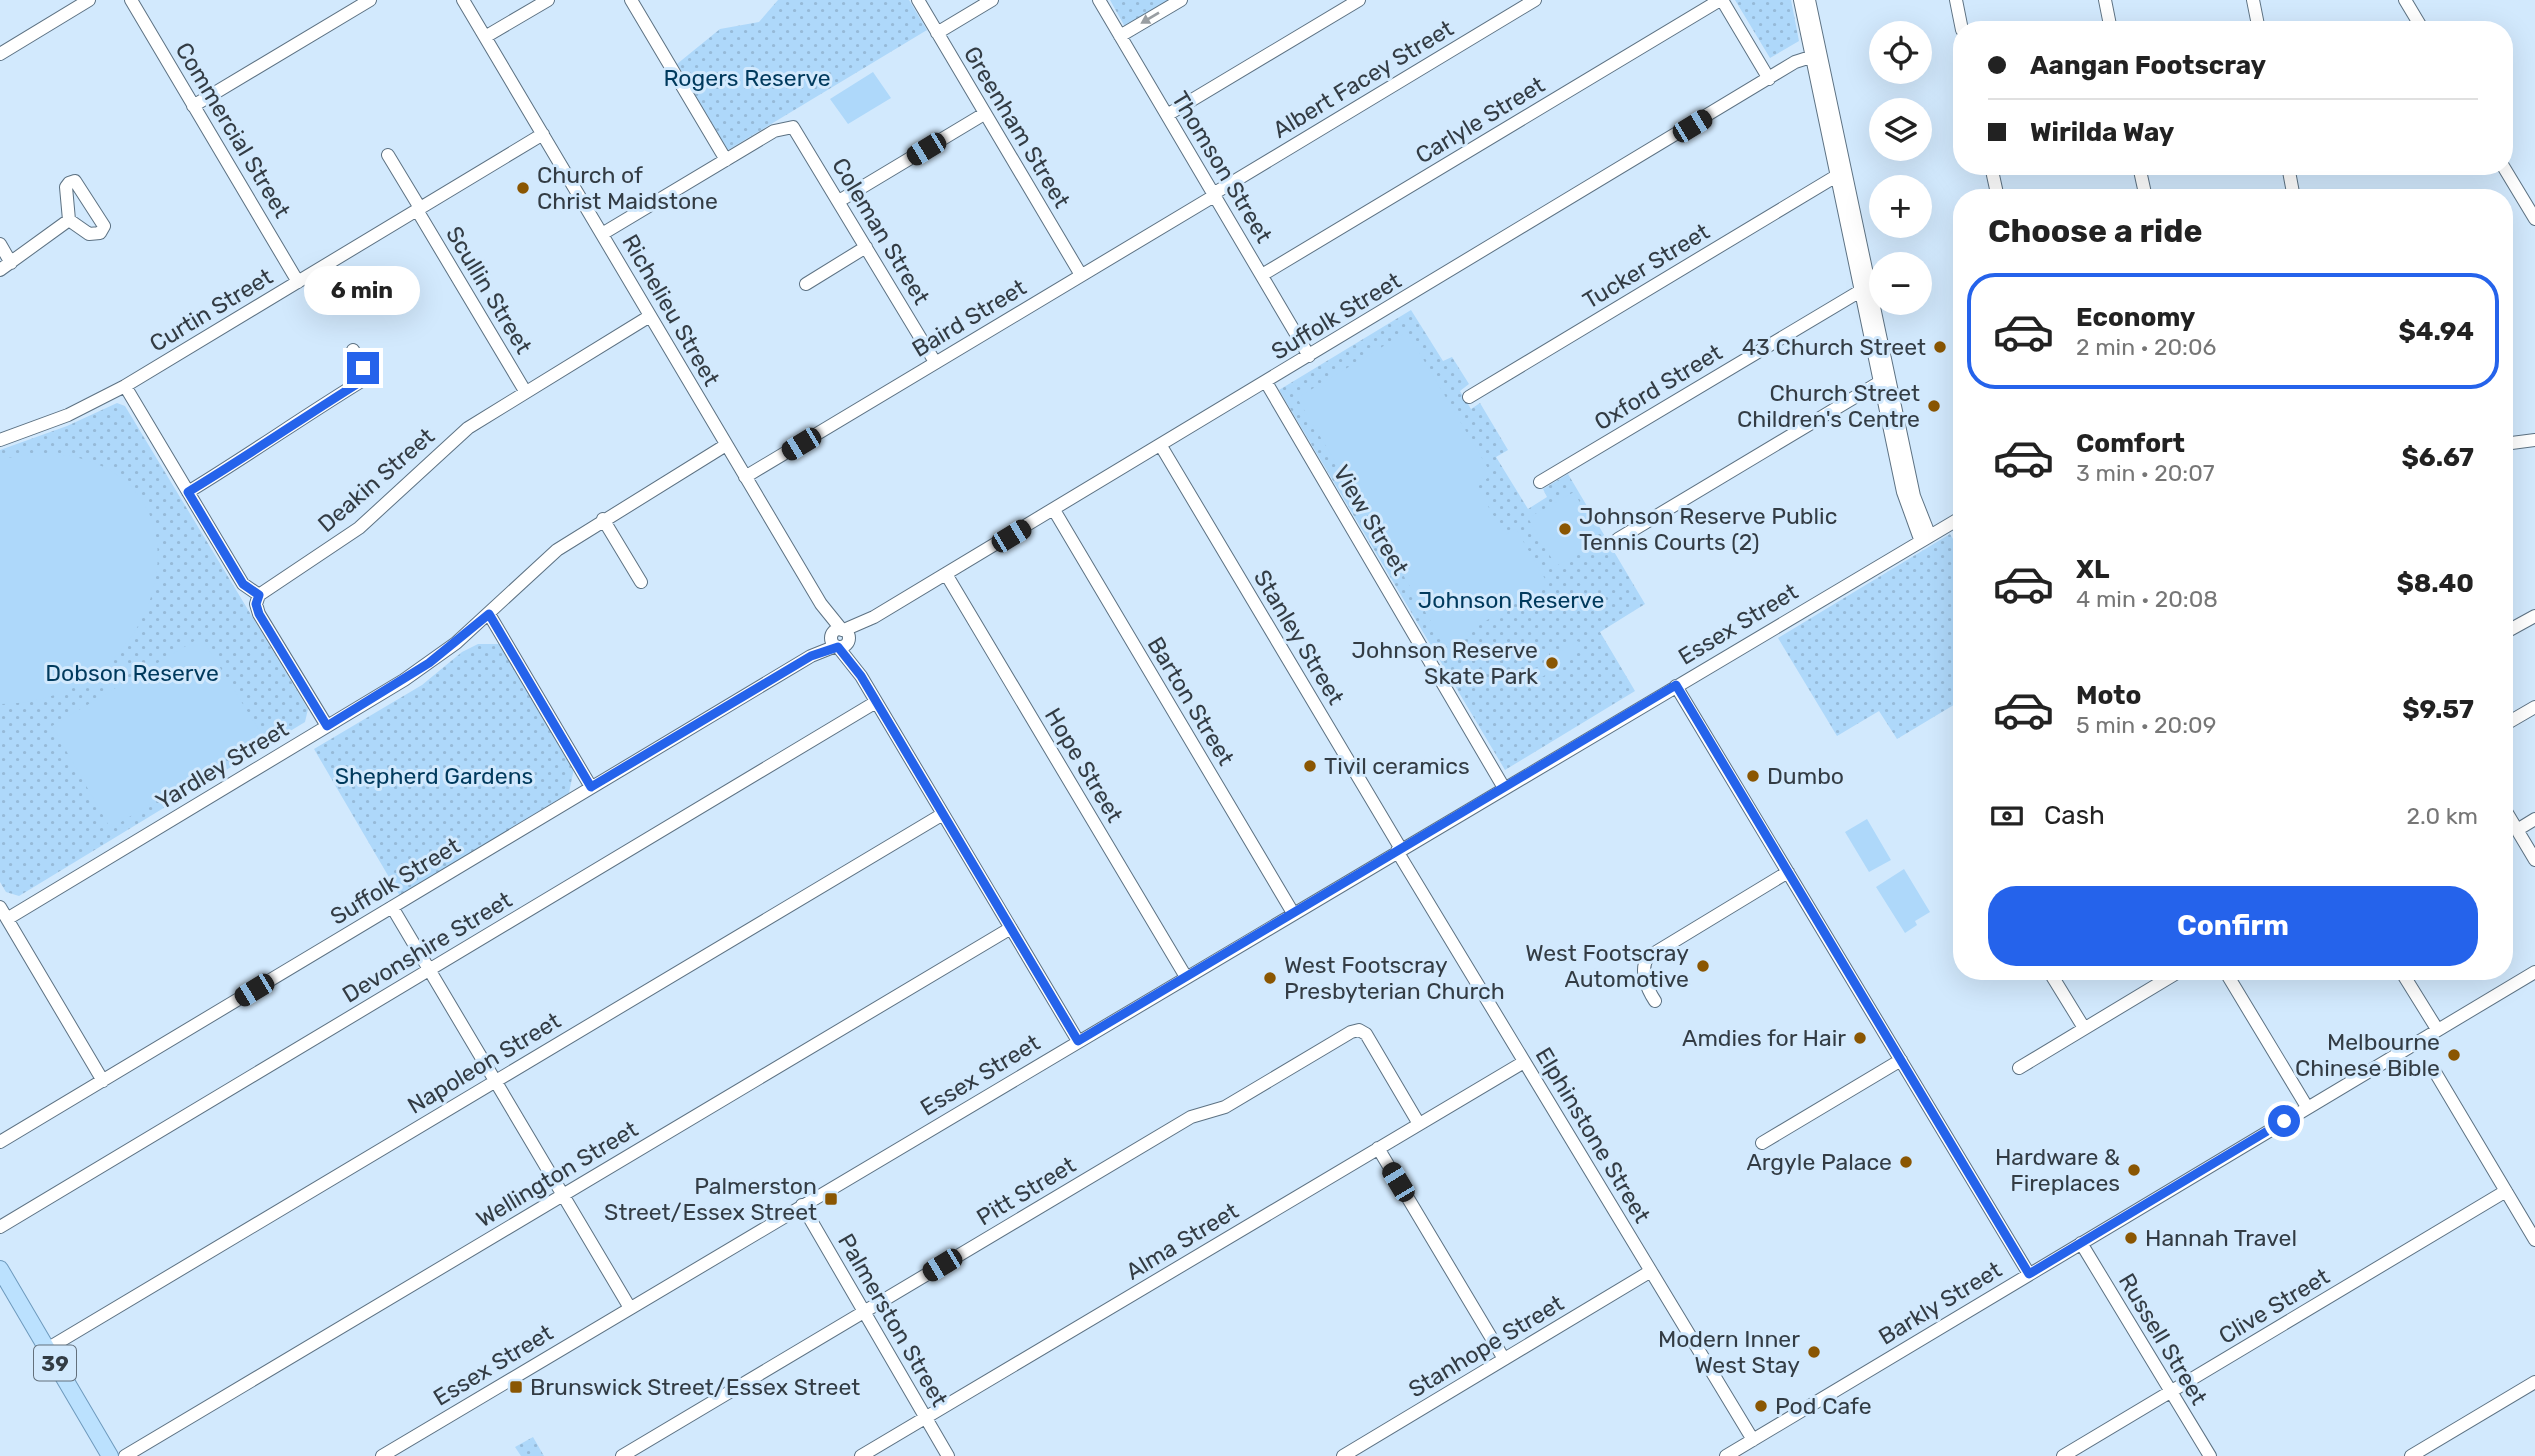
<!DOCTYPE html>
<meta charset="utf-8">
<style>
body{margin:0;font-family:Rubik,sans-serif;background:#f2f2f2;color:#222;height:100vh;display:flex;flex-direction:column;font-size:26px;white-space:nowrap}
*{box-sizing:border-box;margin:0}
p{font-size:23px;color:#767676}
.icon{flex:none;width:38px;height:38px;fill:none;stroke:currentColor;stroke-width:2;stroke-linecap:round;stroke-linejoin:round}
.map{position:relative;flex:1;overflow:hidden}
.sheet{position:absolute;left:1953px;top:189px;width:560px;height:791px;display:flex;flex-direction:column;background:#fff;border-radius:28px;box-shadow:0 7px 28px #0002}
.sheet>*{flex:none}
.top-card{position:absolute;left:1953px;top:21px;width:560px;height:154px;border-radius:28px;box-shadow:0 7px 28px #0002;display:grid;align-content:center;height:154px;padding:0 35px;background:#fff}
.buttons{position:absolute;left:1869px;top:21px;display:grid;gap:14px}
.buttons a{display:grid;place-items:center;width:63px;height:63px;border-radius:50%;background:#fff;box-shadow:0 7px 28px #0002;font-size:35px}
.end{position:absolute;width:32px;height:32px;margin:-16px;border:9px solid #2563eb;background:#fff;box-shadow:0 0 0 4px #fff}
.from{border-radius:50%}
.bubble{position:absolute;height:49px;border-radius:24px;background:#fff;box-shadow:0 7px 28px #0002;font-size:23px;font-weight:700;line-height:49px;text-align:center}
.car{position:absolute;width:21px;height:42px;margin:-21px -10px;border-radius:9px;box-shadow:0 0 5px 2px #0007;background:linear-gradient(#222 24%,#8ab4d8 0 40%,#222 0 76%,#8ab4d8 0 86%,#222 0)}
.top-card b{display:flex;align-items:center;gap:24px;height:66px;font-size:26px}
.top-card b+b{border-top:2px solid #e0e0e0}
.top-card i{width:18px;height:18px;background:#222}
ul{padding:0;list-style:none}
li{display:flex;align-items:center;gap:21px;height:116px;margin:0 14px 10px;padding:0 21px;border:4px solid transparent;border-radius:28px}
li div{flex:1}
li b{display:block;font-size:26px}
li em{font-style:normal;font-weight:700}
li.active{border-color:#2563eb}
li>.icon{width:63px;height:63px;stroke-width:1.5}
h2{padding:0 35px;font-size:32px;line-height:84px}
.pay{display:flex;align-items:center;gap:18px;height:77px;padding:0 35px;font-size:26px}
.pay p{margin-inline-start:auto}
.primary-button{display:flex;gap:14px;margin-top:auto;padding:14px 35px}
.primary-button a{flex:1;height:80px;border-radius:28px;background:#2563eb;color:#fff;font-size:28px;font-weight:700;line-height:80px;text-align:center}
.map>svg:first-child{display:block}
</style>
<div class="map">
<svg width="2535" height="1456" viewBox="0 0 2535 1456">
<defs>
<pattern id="park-dots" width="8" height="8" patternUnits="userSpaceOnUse" patternTransform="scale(1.75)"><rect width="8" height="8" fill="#aed8fa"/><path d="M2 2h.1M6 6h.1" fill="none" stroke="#96bad8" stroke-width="1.8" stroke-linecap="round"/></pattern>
</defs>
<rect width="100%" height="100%" fill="#d2e9fd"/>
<path fill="url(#park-dots)" d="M778,0H909L927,30L728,150L677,64L720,29L759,22Z
M1110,0H1169L1125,27Z
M1735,0H1791L1799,41L1770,58Z
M1411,310L1443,361L1452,357L1469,384L1460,391L1471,409L1480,403L1508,450L1496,457L1528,509L1547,497L1543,489L1568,474L1645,604L1600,632L1635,691L1505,770L1279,390Z
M117,403L125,406L308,709L305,722L19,896L6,892L0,882V450L67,426Z
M1950,534L1962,554V700L1897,739L1879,711L1837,736L1778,638Z
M478,644H500L574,768L569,793L400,896L314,749L422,685L462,652Z
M533,1437L544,1456H521L515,1447Z"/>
<path fill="#aed8fa" d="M873,72L891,98L848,124L830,99Z
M1407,332L1492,475L1476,486L1505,535L1516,529L1548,584L1445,645L1297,398Z
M42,453C228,459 172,704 0,704V459Z
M1574,492L1601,540L1556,566L1528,518Z
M201,637L259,730L260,737L116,825L108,824L52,726Z
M1578,641L1580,644C1563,657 1550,679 1526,683L1532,667L1538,668L1550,659V651L1563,650Z
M1867,819L1891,860L1869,872L1845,832Z
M1904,869L1930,912L1915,921L1917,925L1905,933L1876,887Z"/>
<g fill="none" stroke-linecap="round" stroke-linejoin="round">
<defs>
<path id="minor" d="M131,0L298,282
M463,0L821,604L842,630
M631,0L726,160
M918,0L1081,275
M1099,0L1309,356
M1722,0L1769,79
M1800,0L1903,492L1920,539
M1809,0L1914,496L1929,534
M1956,0L1962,30
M2105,0L2111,30
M2253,0L2259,30
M2405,0L2423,30
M937,33L992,0
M1120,36L1181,0
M485,37L548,0
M0,54L89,0
M193,106L370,0
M1167,115L1359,0
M388,155L420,208
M1991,166L1998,198
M2139,166L2146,198
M2288,166L2294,198
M2503,166L2535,219
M75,181L104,226L100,233L89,234L69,220L66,187L69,183Z
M1213,194L1535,0
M839,201L984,114
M417,210L525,391
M602,234L774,131L793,127L935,362
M0,244L11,263
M0,270L69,220
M1262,275L1720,0
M806,284L866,247
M353,350L368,377L374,381
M1266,382L1504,788
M125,386L243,584L259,595
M1469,397L1843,172
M0,440L68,415L125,386L543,134
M2504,444L2535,440
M1161,446L1401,849
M745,477L1214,196
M1540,482L1867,287
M188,492C249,455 307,414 368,377
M1054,510L1293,913
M603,519L641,582
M1618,539L1885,379
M946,574L1186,977
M489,614L591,787
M831 638a9 9 0 1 1 18 0a9 9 0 1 1-18 0Z
M844,630L874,617L1795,62L1820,54
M2504,633L2535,616
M838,647L861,676L1078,1041
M1676,686L2029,1274
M2504,725L2535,707
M327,726L259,614L256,604L259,595L359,528L468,428L650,316
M2504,808L2535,860
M2517,830L2535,819
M1397,851L1753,1440
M0,907L103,1081
M392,907L630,1308
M7,919L404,680L456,643L557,550L726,445
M2049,971L2084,1028
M2225,971L2307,1107
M2401,971L2437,1029
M1655,1001C1647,989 1639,970 1648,957L1788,872
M2019,1068L2180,971
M2435,1072L2535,1240
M0,1142L811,656L836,646
M1762,1143L1901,1060
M1378,1148L1504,1359
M802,1205L948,1456
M0,1227L876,702
M2081,1243L2210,1456
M47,1349L943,814
M125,1456L1011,928
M382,1456L1962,517
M622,1456L1191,1117L1225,1107L1351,1032L1359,1030L1366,1034L1419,1124
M861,1456L1524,1062
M1343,1456L1651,1271
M1726,1456L2535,972
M2063,1456L2506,1191
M2411,1456L2535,1382"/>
<path id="major" d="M0,1269L110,1456"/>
</defs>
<use href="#minor" stroke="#5d7283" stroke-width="14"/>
<use href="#major" stroke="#6e9abd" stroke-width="18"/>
<use href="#minor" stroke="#fff" stroke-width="12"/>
<use href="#major" stroke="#bbe1fe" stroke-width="16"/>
</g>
<defs><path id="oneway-solid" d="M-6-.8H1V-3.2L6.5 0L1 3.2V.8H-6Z" transform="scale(1.75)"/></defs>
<use fill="#999ea2" href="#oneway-solid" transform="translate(1150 18) rotate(149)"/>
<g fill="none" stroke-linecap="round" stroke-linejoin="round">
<path stroke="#2563eb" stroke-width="9" d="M363,368L368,377C307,415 249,455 188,492L243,584L259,595L256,604L259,614L327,726L429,663L489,614L591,787L811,656L838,647L861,676L1078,1041L1676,685L2029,1274L2284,1121"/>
</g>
<g fill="#8a5602" stroke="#d2e9fd" stroke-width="2.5">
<circle cx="523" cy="188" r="7"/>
<circle cx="1940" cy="347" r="7"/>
<circle cx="1934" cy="406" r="7"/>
<circle cx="1565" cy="529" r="7"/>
<circle cx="1552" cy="663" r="7"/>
<circle cx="1310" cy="766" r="7"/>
<circle cx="1753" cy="776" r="7"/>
<circle cx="1703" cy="966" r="7"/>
<circle cx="1270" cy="978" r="7"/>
<circle cx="1860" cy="1038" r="7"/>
<circle cx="2454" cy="1055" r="7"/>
<circle cx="1906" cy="1162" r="7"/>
<circle cx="2134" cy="1170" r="7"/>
<rect x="824" y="1192" width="14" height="14" rx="3.5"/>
<circle cx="2131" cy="1238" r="7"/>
<circle cx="1814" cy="1352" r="7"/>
<rect x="509" y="1380" width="14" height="14" rx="3.5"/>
<circle cx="1761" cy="1406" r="7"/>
</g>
<g text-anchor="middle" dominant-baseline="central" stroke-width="6" stroke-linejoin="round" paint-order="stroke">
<rect fill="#d2e9fd" stroke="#63707c" stroke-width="2" x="34" y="1345.5" width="42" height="35" rx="5"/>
<g font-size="21" font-weight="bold" fill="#333c44">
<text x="55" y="1363">39</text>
</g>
<g font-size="23" fill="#003a5d" stroke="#d2e9fd">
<text x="747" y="78">Rogers Reserve</text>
<text x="1511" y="600">Johnson Reserve</text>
<text x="132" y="673">Dobson Reserve</text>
<text x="434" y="776">Shepherd Gardens</text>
</g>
<g font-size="23" fill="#333c44" stroke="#d2e9fd">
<text transform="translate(1363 79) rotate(-31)">Albert Facey Street</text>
<text transform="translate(1480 120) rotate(-31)">Carlyle Street</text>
<text transform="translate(1017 127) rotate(59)">Greenham Street</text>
<text transform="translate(233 130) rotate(59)">Commercial Street</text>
<text transform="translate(1222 167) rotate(59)">Thomson Street</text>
<text transform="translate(881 231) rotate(59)">Coleman Street</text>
<text transform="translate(1646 266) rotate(-31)">Tucker Street</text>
<text transform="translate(489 290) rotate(59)">Scullin Street</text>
<text transform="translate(211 310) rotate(-31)">Curtin Street</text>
<text transform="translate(671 310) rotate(60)">Richelieu Street</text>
<text transform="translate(1336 316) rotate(-31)">Suffolk Street</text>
<text transform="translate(969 318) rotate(-31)">Baird Street</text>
<text transform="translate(1658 387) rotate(-31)">Oxford Street</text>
<text transform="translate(376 480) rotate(-41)">Deakin Street</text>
<text transform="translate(1371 520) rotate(59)">View Street</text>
<text transform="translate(1738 624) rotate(-31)">Essex Street</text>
<text transform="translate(1299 637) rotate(59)">Stanley Street</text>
<text transform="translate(1191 701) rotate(59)">Barton Street</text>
<text transform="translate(222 765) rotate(-31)">Yardley Street</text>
<text transform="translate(1084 765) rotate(59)">Hope Street</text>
<text transform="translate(395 881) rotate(-31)">Suffolk Street</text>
<text transform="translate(427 947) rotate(-31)">Devonshire Street</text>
<text transform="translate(484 1063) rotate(-31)">Napoleon Street</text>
<text transform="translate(980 1075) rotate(-31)">Essex Street</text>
<text transform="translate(1593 1135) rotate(59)">Elphinstone Street</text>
<text transform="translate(557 1174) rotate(-31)">Wellington Street</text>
<text transform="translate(1026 1191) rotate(-31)">Pitt Street</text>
<text transform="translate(1182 1241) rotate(-31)">Alma Street</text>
<text transform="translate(1940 1303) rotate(-31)">Barkly Street</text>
<text transform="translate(2274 1306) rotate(-31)">Clive Street</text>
<text transform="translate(893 1320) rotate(60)">Palmerston Street</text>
<text transform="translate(2163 1339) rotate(59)">Russell Street</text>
<text transform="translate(1486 1346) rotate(-31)">Stanhope Street</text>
<text transform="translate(493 1365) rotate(-31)">Essex Street</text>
</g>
<g font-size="23" fill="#333c44" stroke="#d2e9fd" text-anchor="end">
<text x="537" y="175" text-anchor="start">Church of<tspan x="537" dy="26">Christ Maidstone</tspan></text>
<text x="1926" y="347">43 Church Street</text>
<text x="1920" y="393">Church Street<tspan x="1920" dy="26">Children's Centre</tspan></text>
<text x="1579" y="516" text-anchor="start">Johnson Reserve Public<tspan x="1579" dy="26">Tennis Courts (2)</tspan></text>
<text x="1538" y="650">Johnson Reserve<tspan x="1538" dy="26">Skate Park</tspan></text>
<text x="1324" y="766" text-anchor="start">Tivil ceramics</text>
<text x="1767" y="776" text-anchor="start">Dumbo</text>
<text x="1689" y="953">West Footscray<tspan x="1689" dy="26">Automotive</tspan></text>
<text x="1284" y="965" text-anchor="start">West Footscray<tspan x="1284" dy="26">Presbyterian Church</tspan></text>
<text x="1846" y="1038">Amdies for Hair</text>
<text x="2440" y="1042">Melbourne<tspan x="2440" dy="26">Chinese Bible</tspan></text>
<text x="2120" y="1157">Hardware &amp;<tspan x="2120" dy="26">Fireplaces</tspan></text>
<text x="1892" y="1162">Argyle Palace</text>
<text x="817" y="1186">Palmerston<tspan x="817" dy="26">Street/Essex Street</tspan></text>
<text x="2145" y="1238" text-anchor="start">Hannah Travel</text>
<text x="1800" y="1339">Modern Inner<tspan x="1800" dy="26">West Stay</tspan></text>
<text x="530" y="1387" text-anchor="start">Brunswick Street/Essex Street</text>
<text x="1775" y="1406" text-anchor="start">Pod Cafe</text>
</g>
</g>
</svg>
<div class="buttons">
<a><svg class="icon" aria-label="locate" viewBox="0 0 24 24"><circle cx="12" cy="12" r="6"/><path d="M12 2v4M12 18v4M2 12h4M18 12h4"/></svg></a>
<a><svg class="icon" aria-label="layers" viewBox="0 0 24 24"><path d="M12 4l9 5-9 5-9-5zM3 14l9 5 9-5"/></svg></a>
<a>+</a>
<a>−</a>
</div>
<i class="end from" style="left:2284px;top:1121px"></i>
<i class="end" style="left:363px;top:368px"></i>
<div class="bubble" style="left:304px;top:266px;width:116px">6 min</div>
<i class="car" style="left:1692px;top:126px;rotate:59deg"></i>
<i class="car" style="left:926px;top:149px;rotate:239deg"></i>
<i class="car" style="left:801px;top:444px;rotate:239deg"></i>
<i class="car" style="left:1011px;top:536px;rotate:59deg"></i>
<i class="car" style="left:254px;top:990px;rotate:239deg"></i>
<i class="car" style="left:1398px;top:1182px;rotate:329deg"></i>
<i class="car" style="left:942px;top:1265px;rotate:239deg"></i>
<div class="top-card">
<b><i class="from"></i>Aangan Footscray</b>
<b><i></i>Wirilda Way</b>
</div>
<section class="sheet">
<h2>Choose a ride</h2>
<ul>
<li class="active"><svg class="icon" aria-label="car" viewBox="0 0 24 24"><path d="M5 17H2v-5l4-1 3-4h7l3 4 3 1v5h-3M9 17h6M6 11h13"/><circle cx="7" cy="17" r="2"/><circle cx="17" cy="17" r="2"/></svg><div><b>Economy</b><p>2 min · 20:06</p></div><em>$4.94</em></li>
<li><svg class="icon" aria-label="car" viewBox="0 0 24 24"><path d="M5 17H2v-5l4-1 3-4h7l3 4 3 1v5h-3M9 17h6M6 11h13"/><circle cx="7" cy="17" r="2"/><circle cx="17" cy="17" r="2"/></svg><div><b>Comfort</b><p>3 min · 20:07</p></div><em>$6.67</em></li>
<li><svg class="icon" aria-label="car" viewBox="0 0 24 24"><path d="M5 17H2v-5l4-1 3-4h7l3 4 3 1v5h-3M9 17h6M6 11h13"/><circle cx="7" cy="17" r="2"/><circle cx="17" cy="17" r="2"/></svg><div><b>XL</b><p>4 min · 20:08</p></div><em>$8.40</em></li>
<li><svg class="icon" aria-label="car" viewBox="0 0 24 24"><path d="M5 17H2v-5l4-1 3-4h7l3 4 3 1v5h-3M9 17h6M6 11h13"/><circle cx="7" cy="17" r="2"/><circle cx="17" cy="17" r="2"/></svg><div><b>Moto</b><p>5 min · 20:09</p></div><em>$9.57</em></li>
</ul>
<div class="pay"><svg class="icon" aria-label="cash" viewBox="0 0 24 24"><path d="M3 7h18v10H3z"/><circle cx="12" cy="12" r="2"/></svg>Cash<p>2.0 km</p></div>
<div class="primary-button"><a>Confirm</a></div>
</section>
</div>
